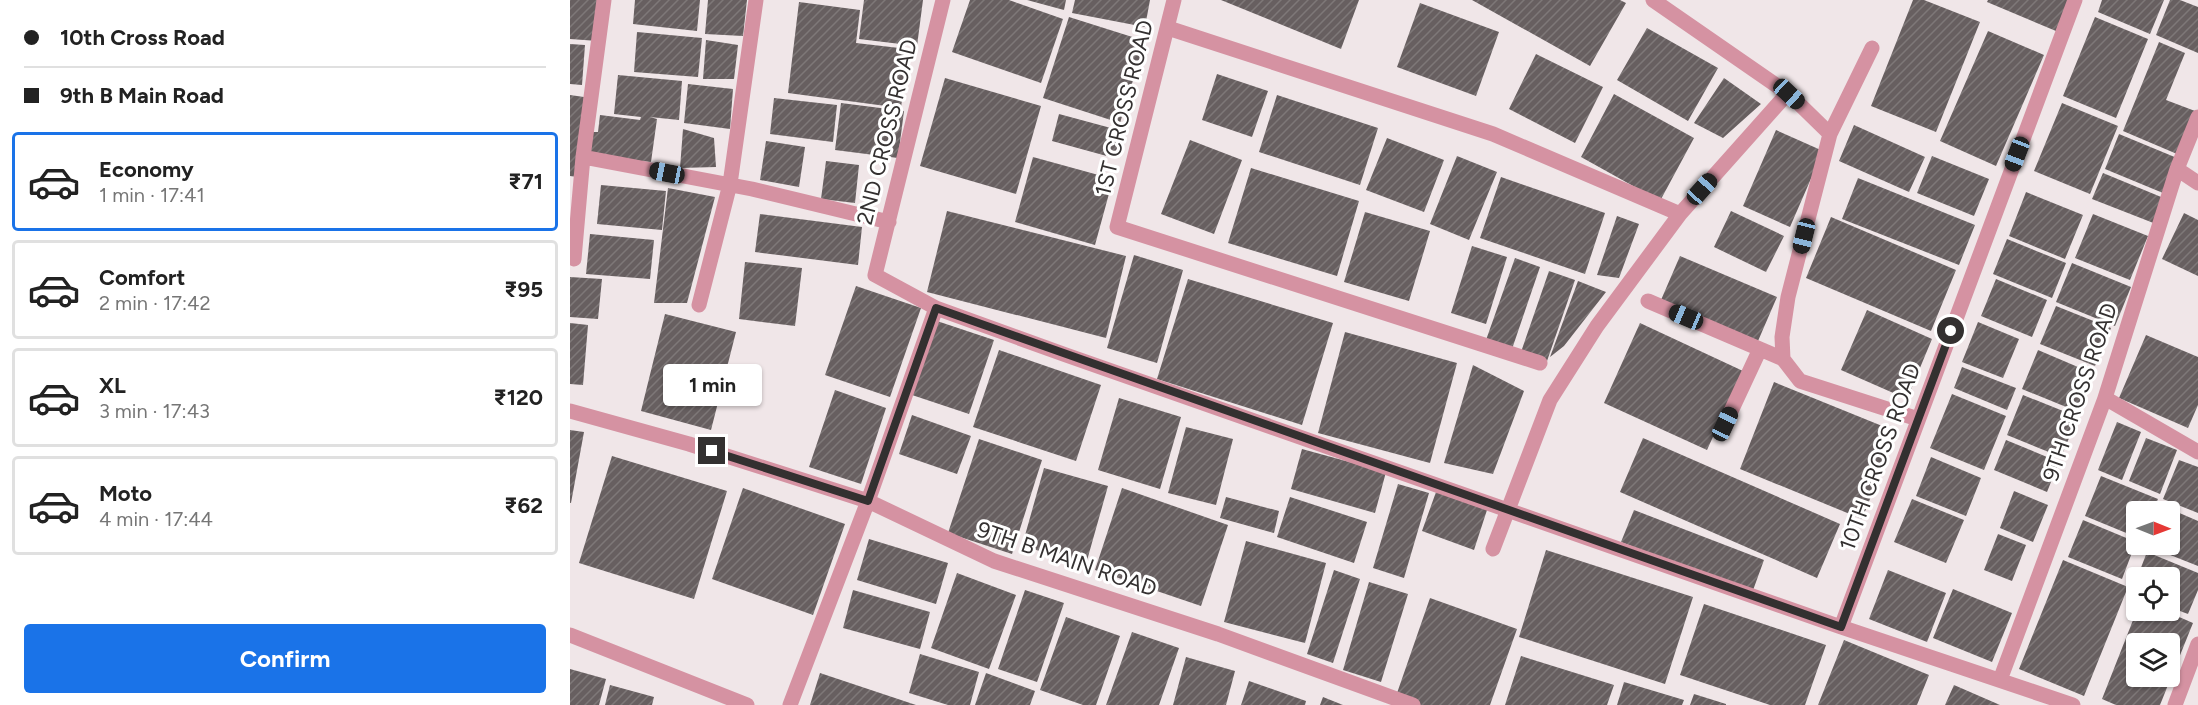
<!DOCTYPE html>
<meta charset="utf-8">
<style>
body{margin:0;font-family:Figtree,sans-serif;background:#f6f6f6;color:#222;height:100vh;display:flex;flex-direction:column;font-size:22px;white-space:nowrap}
*{box-sizing:border-box;margin:0}
p{font-size:20px;color:#767676}
.icon{flex:none;width:33px;height:33px;fill:none;stroke:currentColor;stroke-width:2;stroke-linecap:round;stroke-linejoin:round}
.map{position:relative;flex:1;overflow:hidden}
.drawer{display:flex;flex-direction:column;background:#fff;width:570px}
.drawer>*{flex:none}
.guide{display:grid;align-content:center;height:132px;padding:0 24px;background:#fff}
.needle{width:39px;rotate:91deg}
.buttons{position:absolute;left:1556px;top:501px;display:grid;gap:12px}
.buttons a{display:grid;place-items:center;width:54px;height:54px;border-radius:6px;background:#fff;box-shadow:0 2px 4px #0004;font-size:30px}
.end{position:absolute;width:27px;height:27px;margin:-14px;border:8px solid #333030;background:#fff;box-shadow:0 0 0 3px #fff}
.from{border-radius:50%}
.bubble{position:absolute;height:42px;border-radius:6px;background:#fff;box-shadow:0 2px 4px #0004;font-size:20px;font-weight:700;line-height:42px;text-align:center}
.car{position:absolute;width:18px;height:36px;margin:-18px -9px;border-radius:8px;box-shadow:0 0 4px 2px #0007;background:linear-gradient(#222 24%,#8ab4d8 0 40%,#222 0 76%,#8ab4d8 0 86%,#222 0)}
.guide b{display:flex;align-items:center;gap:21px;height:57px;font-size:22px}
.guide b+b{border-top:2px solid #e0e0e0}
.guide i{width:15px;height:15px;background:#222}
ul{padding:0;list-style:none}
li{display:flex;align-items:center;gap:18px;height:99px;margin:0 12px 9px;padding:0 12px;border:3px solid #e0e0e0;border-radius:6px}
li div{flex:1}
li b{display:block;font-size:22px}
li em{font-style:normal;font-weight:700}
li.active{border-color:#1a73e8}
li>.icon{width:54px;height:54px;stroke-width:1.5}
.primary-button{display:flex;gap:12px;margin-top:auto;padding:12px 24px}
.primary-button a{flex:1;height:69px;border-radius:6px;background:#1a73e8;color:#fff;font-size:24px;font-weight:700;line-height:69px;text-align:center}
main{display:flex;flex:1;min-height:0}
.map>svg:first-child{display:block}
</style>
<main>
<section class="drawer">
<div class="guide">
<b><i class="from"></i>10th Cross Road</b>
<b><i></i>9th B Main Road</b>
</div>
<ul>
<li class="active"><svg class="icon" aria-label="car" viewBox="0 0 24 24"><path d="M5 17H2v-5l4-1 3-4h7l3 4 3 1v5h-3M9 17h6M6 11h13"/><circle cx="7" cy="17" r="2"/><circle cx="17" cy="17" r="2"/></svg><div><b>Economy</b><p>1 min · 17:41</p></div><em>₹71</em></li>
<li><svg class="icon" aria-label="car" viewBox="0 0 24 24"><path d="M5 17H2v-5l4-1 3-4h7l3 4 3 1v5h-3M9 17h6M6 11h13"/><circle cx="7" cy="17" r="2"/><circle cx="17" cy="17" r="2"/></svg><div><b>Comfort</b><p>2 min · 17:42</p></div><em>₹95</em></li>
<li><svg class="icon" aria-label="car" viewBox="0 0 24 24"><path d="M5 17H2v-5l4-1 3-4h7l3 4 3 1v5h-3M9 17h6M6 11h13"/><circle cx="7" cy="17" r="2"/><circle cx="17" cy="17" r="2"/></svg><div><b>XL</b><p>3 min · 17:43</p></div><em>₹120</em></li>
<li><svg class="icon" aria-label="car" viewBox="0 0 24 24"><path d="M5 17H2v-5l4-1 3-4h7l3 4 3 1v5h-3M9 17h6M6 11h13"/><circle cx="7" cy="17" r="2"/><circle cx="17" cy="17" r="2"/></svg><div><b>Moto</b><p>4 min · 17:44</p></div><em>₹62</em></li>
</ul>
<div class="primary-button"><a>Confirm</a></div>
</section>
<div class="map">
<svg width="1628" height="705" viewBox="0 0 1628 705">
<defs>
<pattern id="building-hatch" width="6" height="6" patternUnits="userSpaceOnUse" patternTransform="scale(1.5)"><rect width="6" height="6" fill="#675f60"/><path d="M-1 1l2-2M0 6l6-6M5 7l2-2" fill="none" stroke="#7e7878"/></pattern>
</defs>
<rect width="100%" height="100%" fill="#f0e6e8"/>
<path fill="url(#building-hatch)" fill-rule="evenodd" d="M0,0H31L28,41L0,39Z
M65,0H130L127,31L63,24Z
M138,0H177L173,36L135,34Z
M294,0H353L347,46L289,39Z
M400,0H439L493,19L471,83L382,52Z
M457,0H496L494,10Z
M505,0H580L575,27L502,13Z
M651,0H789L771,49Z
M902,0H1050L1056,3L1020,66Z
M1343,0H1354L1410,22L1366,132L1301,106Z
M1418,0H1498L1486,31L1417,2Z
M1532,0H1594L1580,34L1528,12Z
M1600,0H1610L1628,7V53L1586,35Z
M229,2L290,10L286,43L338,49L331,108L218,93Z
M850,3L929,32L906,96L827,67Z
M499,17L575,41L550,123L473,98Z
M1525,17L1578,39L1546,118L1493,96Z
M1077,28L1148,68L1118,121L1047,80Z
M1418,31L1474,55L1426,166L1370,141Z
M67,32L132,38L128,77L64,72Z
M136,40L168,45L164,79H133Z
M1589,42L1615,53L1596,100L1625,111L1607,154L1553,131Z
M0,44L15,45L12,85L0,84Z
M966,54L1033,87L1005,143L939,109Z
M647,74L698,91L682,137L632,120Z
M48,75L112,81L109,120L80,117L87,119L81,162L20,156L23,132H28L30,115L70,120L71,117L44,114Z
M375,78L471,106L446,194L350,166Z
M1154,78L1191,104L1153,138L1124,123Z
M118,84L163,89L160,129L114,123Z
M1044,94L1124,138L1090,201L1011,157Z
M0,95L14,97L7,177L0,176Z
M707,95L808,128L790,185L689,152Z
M204,98L267,105L263,142L200,134Z
M271,103L334,111L328,158L265,150Z
M1492,103L1548,126L1520,194L1464,171Z
M489,114L552,131L544,158L482,141Z
M1284,125L1355,157L1339,192L1269,161Z
M113,129L144,138L146,167L110,168Z
M1206,130L1253,151L1220,227L1173,206Z
M1549,134L1607,158L1593,193L1535,169Z
M817,138L874,160L854,212L796,190Z
M620,140L672,160L644,234L591,214Z
M196,141L235,147L229,187L190,180Z
M887,156L927,172L899,240L860,224Z
M1362,156L1419,179L1404,216L1347,193Z
M463,157L543,179L525,245L445,222Z
M256,161L289,165L285,203L251,199Z
M681,168L789,201L767,276L658,243Z
M1533,173L1596,199L1586,224L1522,199Z
M931,177L1035,213L1015,274L910,238Z
M1288,178L1405,225L1389,265L1272,219Z
M31,185L96,191L92,230L27,224Z
M98,188L145,197L117,303H84Z
M1456,192L1513,215L1495,259L1439,236Z
M377,211L556,256L536,338L357,292Z
M1161,211L1214,236L1196,272L1144,247Z
M795,212L860,231L839,301L774,282Z
M1614,213L1628,220V276L1592,259Z
M190,214L292,227L288,265L185,252Z
M1523,214L1578,236L1560,280L1505,258Z
M1047,216L1069,224L1049,278L1027,275Z
M1261,217L1386,270L1361,331L1236,278Z
M20,234L84,240L80,279L16,274Z
M1437,239L1496,263L1482,298L1423,274Z
M902,246L937,257L916,324L881,313Z
M564,255L613,270L587,363L537,348Z
M1110,256L1207,297L1188,341L1091,300Z
M945,258L970,267L942,349L916,340Z
M175,262L232,268L225,326L169,319Z
M1502,263L1561,287L1545,326L1486,302Z
M979,271L1005,280L977,361L951,352Z
M0,277L32,279L28,319L0,317Z
M618,279L763,323L732,425L587,379Z
M1426,279L1477,300L1462,337L1411,316Z
M1008,281L1036,292L994,346L980,357Z
M286,286L351,308L320,397L255,375Z
M1486,306L1541,328L1525,366L1470,344Z
M1297,310L1362,339L1337,399L1271,370Z
M95,314L166,332L141,430L71,411Z
M364,320L424,340L399,414L339,394Z
M1408,322L1449,339L1433,378L1392,362Z
M0,323L18,325L13,385L0,384Z
M1070,323L1173,371L1137,450L1034,403Z
M775,332L887,363L860,463L748,433Z
M1576,335L1628,357V405L1618,428L1549,398Z
M429,350L531,385L506,461L403,427Z
M1468,350L1522,373L1506,411L1452,389Z
M903,365L954,391L923,474L874,463Z
M1392,367L1446,388L1437,410L1384,388Z
M1204,382L1327,432L1292,519L1170,469Z
M265,390L316,408L291,484L239,467Z
M1382,394L1436,416L1414,470L1360,448Z
M1453,395L1508,417L1491,457L1437,435Z
M549,398L611,417L590,489L528,470Z
M342,415L401,436L387,474L329,454Z
M1547,422L1571,432L1552,480L1528,470Z
M616,427L663,439L646,505L598,493Z
M0,430L14,432L1,503H0Z
M1073,438L1270,524L1247,578L1050,492Z
M1576,438L1607,450L1590,494L1559,481Z
M409,439L472,460L442,554L378,533Z
M1436,440L1489,462L1477,492L1424,470Z
M732,449L816,472L805,513L721,489Z
M42,456L157,491L124,599L9,563Z
M1361,457L1411,478L1396,516L1346,496Z
M1609,460L1628,467V513L1593,499Z
M474,468L538,486L516,564L452,546Z
M1531,476L1588,499L1583,512H1566V537L1515,516Z
M828,484L859,493L834,578L803,568Z
M173,488L275,524L243,615L142,579Z
M552,488L658,525L631,606L525,570Z
M1444,491L1478,505L1463,542L1430,528Z
M866,492L917,510L904,550L852,531Z
M656,497L709,511L704,533L650,518Z
M720,497L797,522L784,563L707,537Z
M1342,499L1394,520L1376,563L1324,542Z
M1591,505L1628,521V566L1575,545L1599,544V512H1588Z
M1064,510L1194,560L1182,593L1051,542Z
M1513,520L1566,542L1552,579L1498,557Z
M1428,534L1456,545L1442,581L1414,570Z
M299,539L378,563L366,604L287,580Z
M676,541L756,563L735,643L654,622Z
M976,550L1123,597L1095,684L949,637Z
M1577,552L1628,573V590L1618,614L1599,607V578H1567Z
M1493,560L1558,587L1514,696L1449,669Z
M764,570L790,579L763,663L737,654Z
M1318,570L1376,593L1357,642L1299,619Z
M387,573L446,595L419,669L361,648Z
M799,582L838,594L811,682L773,670Z
M1383,589L1442,613L1422,662L1363,638Z
M283,590L360,612L350,649L273,628Z
M455,590L494,603L467,682L428,669Z
M860,598L947,629L920,705H851L826,696Z
M1134,604L1256,645L1235,705H1200L1110,675Z
M1567,610H1593L1623,623L1590,705H1546L1532,699ZM1566,644H1599V676H1566Z
M496,617L550,636L526,705H513L470,690Z
M562,632L609,648L589,705H536Z
M1274,640L1359,675L1347,705H1248Z
M350,654L409,672L400,705H378L339,693Z
M951,656L1044,685L1037,705H935Z
M616,657L665,671L656,705H603Z
M0,669L36,679L29,705H0Z
M250,673L346,705H240Z
M416,673L465,691L460,705H405Z
M679,681L736,701L735,705H671Z
M1054,682L1114,700L1112,705H1047Z
M40,685L84,697L82,705H35Z
M1384,685L1430,705H1375Z
M1124,694L1156,704V705H1120Z
M753,697L773,705H750Z"/>
<g fill="none" stroke-linecap="round" stroke-linejoin="round">
<path stroke="#d592a2" stroke-width="15" d="M373,0L305,275L366,308L496,355L1271,627L1503,705
M604,0L547,227L970,363
M1083,0L1219,94L1260,134L1218,297L1212,337L1213,359L1230,381L1348,419
M598,28L923,134L1110,214
M1260,134L1302,48
M13,157L182,189L319,222
M1607,169L1628,183
M4,259L13,157L34,0
M1078,301L1213,359
M129,305L160,184L186,0
M1535,398L1628,452
M0,411L119,444L298,501L424,561L648,634L843,705
M1155,424L1190,349
M923,549L980,400L1027,326L1110,214L1217,94
M1271,627L1505,0
M0,635L177,705
M1430,680L1535,398L1607,169L1628,117
M220,705L298,501L366,308
M1605,705L1628,644"/>
</g>
<g fill="none" stroke-linecap="round" stroke-linejoin="round">
<path stroke="#333030" stroke-width="8" d="M142,451L298,501L366,308L1271,627L1381,331"/>
</g>
<g text-anchor="middle" dominant-baseline="central" stroke-width="6" stroke-linejoin="round" paint-order="stroke">
<g font-size="22" fill="#333030" stroke="#fff">
<text transform="translate(554 108) rotate(-76)">1ST CROSS ROAD</text>
<text transform="translate(317 132) rotate(-76)">2ND CROSS ROAD</text>
<text transform="translate(1510 392) rotate(-71)">9TH CROSS ROAD</text>
<text transform="translate(1310 457) rotate(-70)">10TH CROSS ROAD</text>
<text transform="translate(497 559) rotate(19)">9TH B MAIN ROAD</text>
</g>
</g>
</svg>
<div class="buttons">
<a><svg class="needle" viewBox="-14 -14 28 28"><path d="M0-13l5 13h-10z" fill="#e53935"/><path d="M0 13l5-13h-10z" fill="#767676"/></svg></a>
<a><svg class="icon" aria-label="locate" viewBox="0 0 24 24"><circle cx="12" cy="12" r="6"/><path d="M12 2v4M12 18v4M2 12h4M18 12h4"/></svg></a>
<a><svg class="icon" aria-label="layers" viewBox="0 0 24 24"><path d="M12 4l9 5-9 5-9-5zM3 14l9 5 9-5"/></svg></a>
</div>
<i class="end from" style="left:1381px;top:331px"></i>
<i class="end" style="left:142px;top:451px"></i>
<div class="bubble" style="left:93px;top:364px;width:99px">1 min</div>
<i class="car" style="left:1219px;top:94px;rotate:133deg"></i>
<i class="car" style="left:1447px;top:154px;rotate:201deg"></i>
<i class="car" style="left:97px;top:173px;rotate:281deg"></i>
<i class="car" style="left:1132px;top:189px;rotate:42deg"></i>
<i class="car" style="left:1234px;top:236px;rotate:194deg"></i>
<i class="car" style="left:1116px;top:317px;rotate:293deg"></i>
<i class="car" style="left:1155px;top:424px;rotate:25deg"></i>
</div>
</main>
